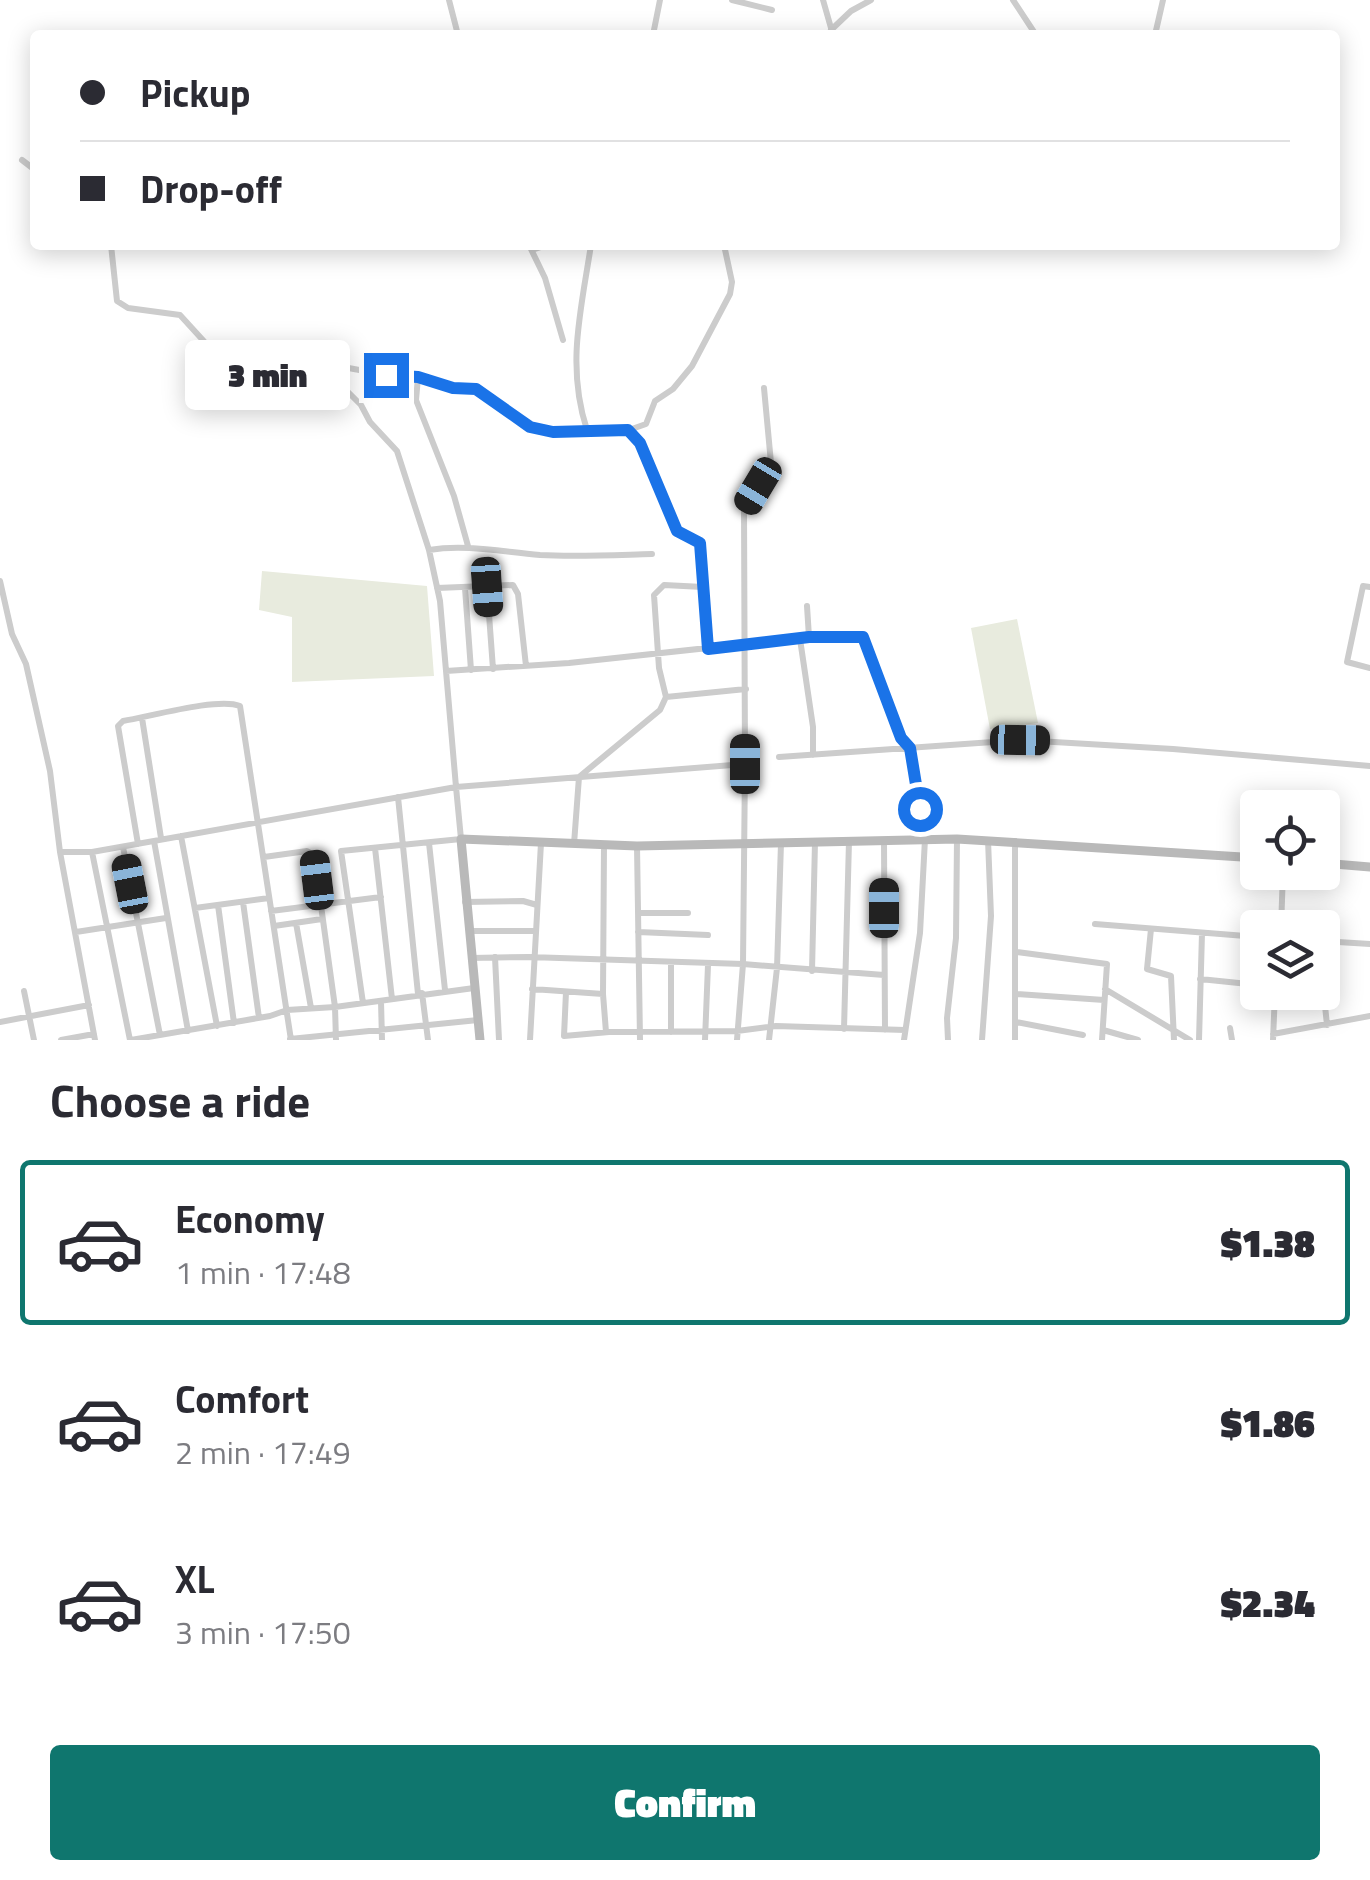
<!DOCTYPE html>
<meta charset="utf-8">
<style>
body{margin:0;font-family:"Titillium Web",sans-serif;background:#f7f7f7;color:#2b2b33;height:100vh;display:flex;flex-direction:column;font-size:38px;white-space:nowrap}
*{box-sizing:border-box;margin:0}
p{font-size:32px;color:#7c7c81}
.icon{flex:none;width:55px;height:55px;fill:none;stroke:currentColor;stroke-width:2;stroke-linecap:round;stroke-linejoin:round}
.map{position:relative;height:1040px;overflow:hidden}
.side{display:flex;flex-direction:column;background:#fff;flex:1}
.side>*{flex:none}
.hud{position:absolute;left:30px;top:30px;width:1310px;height:220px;border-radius:10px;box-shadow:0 5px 25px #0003;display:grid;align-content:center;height:220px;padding:0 50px;background:#fff}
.tools{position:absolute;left:1240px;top:790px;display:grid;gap:20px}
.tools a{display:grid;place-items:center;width:100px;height:100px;border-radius:10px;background:#fff;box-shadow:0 5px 25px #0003;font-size:50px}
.end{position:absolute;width:45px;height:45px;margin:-22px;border:12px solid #1a73e8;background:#fff;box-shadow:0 0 0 5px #fff}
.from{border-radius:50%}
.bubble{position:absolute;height:70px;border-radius:10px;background:#fff;box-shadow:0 5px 25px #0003;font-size:32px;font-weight:800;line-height:70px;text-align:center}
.car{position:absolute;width:30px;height:60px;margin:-30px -15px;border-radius:12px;box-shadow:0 0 8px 2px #0007;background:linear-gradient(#222 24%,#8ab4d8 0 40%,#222 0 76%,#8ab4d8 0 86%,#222 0)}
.hud b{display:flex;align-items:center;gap:35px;height:95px;font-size:38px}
.hud b+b{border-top:2px solid #e1e1e2}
.hud i{width:25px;height:25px;background:#2b2b33}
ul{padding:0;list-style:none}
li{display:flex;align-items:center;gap:30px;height:165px;margin:0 20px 15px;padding:0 30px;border:5px solid transparent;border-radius:10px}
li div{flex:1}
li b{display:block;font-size:38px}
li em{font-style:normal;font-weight:800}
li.on{border-color:#0f766e}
li>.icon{width:90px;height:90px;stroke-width:1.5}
h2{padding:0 50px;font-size:45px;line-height:120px}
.action{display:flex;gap:20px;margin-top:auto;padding:20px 50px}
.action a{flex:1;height:115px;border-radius:10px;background:#0f766e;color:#fff;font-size:40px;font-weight:800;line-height:115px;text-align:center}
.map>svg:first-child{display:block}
</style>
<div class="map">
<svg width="1370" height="1040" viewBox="0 0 1370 1040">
<rect width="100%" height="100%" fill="#fff"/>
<path fill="#e8ebde" d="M262,571L427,586L434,676L292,682V617L259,610Z
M1017,619L1038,723L990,729L971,628Z"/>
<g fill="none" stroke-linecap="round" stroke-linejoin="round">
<path stroke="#ccc" stroke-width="6" d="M449,0L458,35
M732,0L772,10
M823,0L833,35
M1013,0L1036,35
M831,30L851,11L871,0
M653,35L660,0
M1155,35L1163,0
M22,160L35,170
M111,245L117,301L128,308L180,315L211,349L248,363L295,358L386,375L418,377L453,388L476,389L530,427L553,432L629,430L646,424L655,401L673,389L692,366L730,294L732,282L724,245
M529,245L545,278L563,340
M532,250L547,245
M418,377L416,400L454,496L468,546
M587,430C566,366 581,310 591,245
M629,430L640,443L677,531L700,543L708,649
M429,550C466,544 502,552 540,555C577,557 615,555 652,554
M0,581L12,634L26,664L50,771L60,852L95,1040
M487,587L493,669
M703,587L664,585L654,595L659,668L666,697L746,689
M1370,587L1363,586L1347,662L1370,668
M437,588L513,585L518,594L526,666
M465,588L471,670
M807,606L809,637
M800,639L813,727V755
M446,671L569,663L809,637H863L901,738L910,749L925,839L920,933L904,1040
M142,718L161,838
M779,757L1020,740L1173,749L1370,766
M398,797L418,994
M181,836L217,1026
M154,841L188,1031
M884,841L885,1030
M1015,841V1040
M429,843L445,990
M138,844L118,726L123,721C149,717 218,697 240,706L291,1040
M574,844L579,777L660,710L666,697
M604,845L603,994L606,1032
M637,846L640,1040
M123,847L160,1035
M375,848L392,999
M60,852H92L456,787L440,601L429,550L397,451L370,422L361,405L334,378L330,365
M92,852L130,1040
M264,857L307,851L314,855L335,1007L336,1040
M243,902L259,1018
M465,902L523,901L537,905
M218,905L234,1023
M195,908L269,898
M271,911L381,897
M638,913H688
M296,923L311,1008
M1095,924L1258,937
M274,926L322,919
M1281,928L1283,872
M1151,929L1147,969L1171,976L1174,1040
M470,931H534
M76,932L166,918
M638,932L708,935
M1322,941L1370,944
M1017,952L1107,964L1102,1040
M495,957L499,1040
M471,958L529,957L743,964L884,975
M812,971L815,842
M1322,977L1327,1025
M1200,979L1258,985
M532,989L603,994
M1105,989L1190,1040
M24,991L34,1040
M566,992L564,1036L609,1032L737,1031L776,1026L905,1030
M422,993L428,1040
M1017,994L1104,1000
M381,1001L382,1040
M363,1003L341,851L461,839L456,787L745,764L744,508L771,463L764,388
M0,1022L89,1005
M1016,1022L1083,1035
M1230,1028L1232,1040
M844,1029L849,841
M1103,1030L1138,1040
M671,1032V964
M1273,1034L1370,1016
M290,1039L478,1020
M61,1040L94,1034
M131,1040L270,1016L287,1010L335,1007L474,988
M530,1040L541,843
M705,1040L708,965
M737,1040L743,964L745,764
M769,1040L777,968L781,843
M948,1040L947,1018L956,938L957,839
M982,1040L991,916L988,840
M1199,1040L1202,933
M1273,1040L1275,992"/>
<path stroke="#b9b9b9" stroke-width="9" d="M1322,863L1370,867
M480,1040L461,839L637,846L957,839L1258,858"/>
</g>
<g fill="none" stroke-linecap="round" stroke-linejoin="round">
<path stroke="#1a73e8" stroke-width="12" d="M386,375L418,377L453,388L476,389L530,427L553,432L628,430L640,443L677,531L700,543L708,649L809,637H863L901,738L910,748L920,809"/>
</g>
</svg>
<div class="tools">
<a><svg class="icon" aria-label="locate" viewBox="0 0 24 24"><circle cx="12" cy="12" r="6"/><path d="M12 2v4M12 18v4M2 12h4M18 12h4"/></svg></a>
<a><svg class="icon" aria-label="layers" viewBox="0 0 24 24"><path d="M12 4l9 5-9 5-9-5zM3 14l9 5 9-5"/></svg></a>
</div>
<i class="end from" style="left:920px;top:809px"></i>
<i class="end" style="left:386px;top:375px"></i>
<div class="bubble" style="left:185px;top:340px;width:165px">3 min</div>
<i class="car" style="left:758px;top:486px;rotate:211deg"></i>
<i class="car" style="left:487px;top:587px;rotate:176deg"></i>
<i class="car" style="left:1020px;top:740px;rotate:91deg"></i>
<i class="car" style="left:745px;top:764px;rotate:0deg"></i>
<i class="car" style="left:317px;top:880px;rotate:353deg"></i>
<i class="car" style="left:130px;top:884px;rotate:349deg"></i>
<i class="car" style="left:884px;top:908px;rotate:0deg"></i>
<div class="hud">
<b><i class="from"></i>Pickup</b>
<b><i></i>Drop-off</b>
</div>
</div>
<section class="side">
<h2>Choose a ride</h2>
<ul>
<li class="on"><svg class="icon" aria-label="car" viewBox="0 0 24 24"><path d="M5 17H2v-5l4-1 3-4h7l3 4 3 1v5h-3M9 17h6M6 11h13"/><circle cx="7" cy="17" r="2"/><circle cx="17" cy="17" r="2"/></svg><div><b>Economy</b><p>1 min · 17:48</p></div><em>$1.38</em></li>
<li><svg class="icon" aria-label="car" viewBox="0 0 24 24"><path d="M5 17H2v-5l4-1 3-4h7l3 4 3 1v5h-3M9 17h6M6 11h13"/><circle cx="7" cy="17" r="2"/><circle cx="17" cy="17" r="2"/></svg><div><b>Comfort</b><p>2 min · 17:49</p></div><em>$1.86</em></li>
<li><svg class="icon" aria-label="car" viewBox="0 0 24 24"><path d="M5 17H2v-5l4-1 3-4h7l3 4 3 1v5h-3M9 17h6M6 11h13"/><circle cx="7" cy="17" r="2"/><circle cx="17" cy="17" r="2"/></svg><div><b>XL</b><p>3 min · 17:50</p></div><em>$2.34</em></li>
</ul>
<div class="action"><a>Confirm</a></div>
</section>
